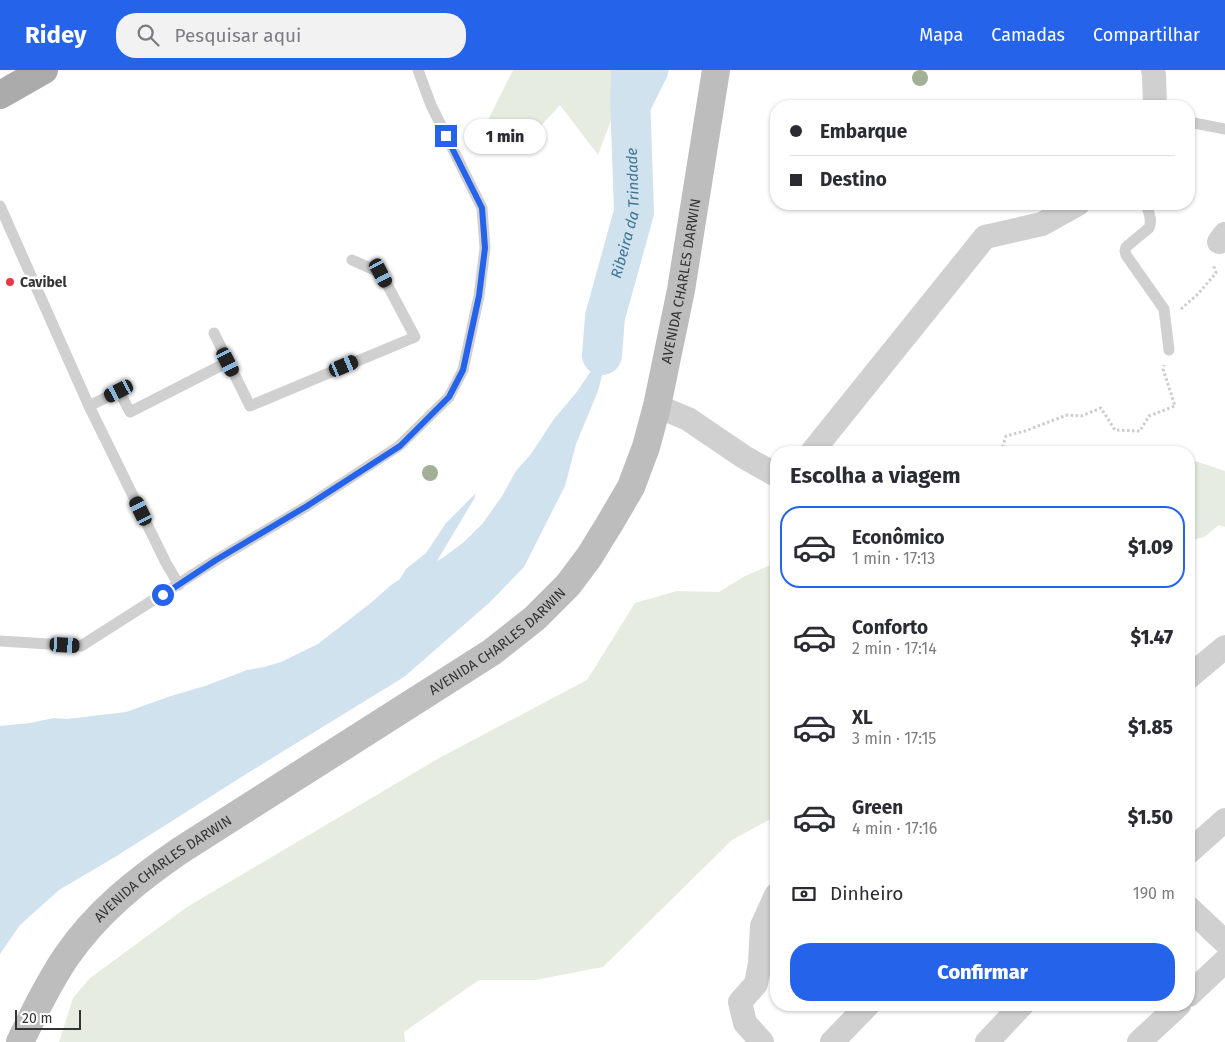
<!DOCTYPE html>
<html lang="pt">
<meta charset="utf-8">
<style>
body{margin:0;font-family:"Fira Sans",sans-serif;background:#f2f2f3;color:#2b2b33;height:100vh;display:flex;flex-direction:column;font-size:19px;white-space:nowrap}
*{box-sizing:border-box;margin:0}
p{font-size:16px;color:#7c7c81}
.icon{flex:none;width:28px;height:28px;fill:none;stroke:currentColor;stroke-width:2;stroke-linecap:round;stroke-linejoin:round}
.map{position:relative;flex:1;overflow:hidden}
.side{position:absolute;left:770px;top:376px;width:425px;height:565px;display:flex;flex-direction:column;background:#fff;border-radius:20px;box-shadow:0 1px 4px #0004}
.side>*{flex:none}
.top-card{position:absolute;left:770px;top:30px;width:425px;height:110px;border-radius:20px;box-shadow:0 1px 4px #0004;display:grid;align-content:center;height:110px;padding:0 20px;background:#fff}
.scale{position:absolute;left:15px;bottom:12px;width:66px;box-sizing:border-box;padding-left:5px;border:2px solid #333;border-top:0;font-size:14px;line-height:18px;white-space:nowrap;color:#333;-webkit-text-stroke:4px #fff;paint-order:stroke}
.end{position:absolute;width:22px;height:22px;margin:-11px;border:6px solid #2563eb;background:#fff;box-shadow:0 0 0 2px #fff}
.from{border-radius:50%}
.bubble{position:absolute;height:35px;border-radius:18px;background:#fff;box-shadow:0 1px 4px #0004;font-size:16px;font-weight:800;line-height:35px;text-align:center}
.car{position:absolute;width:15px;height:30px;margin:-15px -8px;border-radius:6px;box-shadow:0 0 4px 1px #0007;background:linear-gradient(#222 24%,#8ab4d8 0 40%,#222 0 76%,#8ab4d8 0 86%,#222 0)}
.top-card b{display:flex;align-items:center;gap:18px;height:48px;font-size:19px}
.top-card b+b{border-top:1px solid #e1e1e2}
.top-card i{width:12px;height:12px;background:#2b2b33}
ul{padding:0;list-style:none}
li{display:flex;align-items:center;gap:15px;height:82px;margin:0 10px 8px;padding:0 10px;border:2px solid transparent;border-radius:20px}
li div{flex:1}
li b{display:block;font-size:19px}
li em{font-style:normal;font-weight:800}
li.on{border-color:#2563eb}
li>.icon{width:45px;height:45px;stroke-width:1.5}
h2{padding:0 20px;font-size:22px;line-height:60px}
.pay{display:flex;align-items:center;gap:12px;height:55px;padding:0 20px;font-size:19px}
.pay p{margin-inline-start:auto}
.button{display:flex;gap:10px;margin-top:auto;padding:10px 20px}
.button a{flex:1;height:58px;border-radius:20px;background:#2563eb;color:#fff;font-size:20px;font-weight:800;line-height:58px;text-align:center}
header{display:flex;align-items:center;gap:30px;box-sizing:border-box;height:70px;padding:0 25px;background:#2563eb;color:#fff}
header strong{font-size:24px}
nav{display:flex;gap:28px;margin-inline-start:auto;font-size:18px}
.search{width:350px;height:45px;background:#f2f2f3;display:flex;align-items:center;gap:12px;box-sizing:border-box;padding:0 18px;border-radius:20px;color:#7c7c81;font-size:19px}
.map>svg:first-child{display:block}
</style>
<header>
<strong>Ridey</strong>
<div class="search"><svg class="icon" aria-label="search" viewBox="0 0 24 24"><circle cx="10" cy="10" r="6"/><path d="M15 15l6 6"/></svg>Pesquisar aqui</div>
<nav><a>Mapa</a><a>Camadas</a><a>Compartilhar</a></nav>
</header>
<div class="map">
<svg width="1225" height="972" viewBox="0 0 1225 972">
<rect width="100%" height="100%" fill="#fff"/>
<path fill="#e6ecdf" d="M513,0H614L612,48L598,85L560,35L516,83L489,48Z
M1195,391L1225,401V457L1219,455L1204,467L1192,470L1189,466V396Z
M776,493V746L732,770L603,897L535,910H479L404,962L405,972H59L73,928L90,908L187,837L441,687L587,610L635,533L677,521L719,522L745,506Z"/>
<path fill="#cfe2ee" d="M611,0H669L667,7L646,49L615,63L612,48Z
M602,285L604,289V298L598,321L576,374L565,416L524,497L489,533L404,607L251,701L115,787L59,820L20,855L0,884V656L30,653L54,648L67,649L126,642L171,626L208,615L247,600L264,597L281,592L318,574L372,532L391,515L400,509L406,499L426,483L446,453L476,423L474,429L437,491L444,487L464,472L483,453L502,426L516,401L531,384L554,349L576,323Z"/>
<g fill="none" stroke-linecap="round" stroke-linejoin="round">
<path stroke="#cfe2ee" stroke-width="40" id="s1" d="M602,285L605,247L634,142L630,25L632,0"/>
<path stroke="#cdcdcd" stroke-width="3" stroke-dasharray="2.5 2.5" stroke-linecap="butt" d="M1181,239L1198,224L1216,203L1213,194
M1001,382L1006,366L1025,361L1067,345L1081,346L1101,338L1115,360L1140,361L1149,346L1175,336L1163,299L1164,295"/>
<path stroke="#d0d0d0" stroke-width="11" d="M1189,52L1225,59
M1146,134C1148,141 1153,150 1149,158L1126,177L1125,181L1126,185L1164,239L1169,280
M0,136L89,336L166,493L179,515
M214,263L250,336L415,267L381,203L352,190
M89,336L119,321L130,342L228,292
M0,571L81,576L216,490L307,436L399,376L449,327L463,300L479,226L485,178L482,138L431,35L418,0"/>
<path stroke="#d0d0d0" stroke-width="24" d="M1153,0L1154,5L1155,36
M1219,172L1225,164
M657,336L688,349L744,387L776,405
M812,382L985,167L1042,154L1078,134
M1189,607L1225,577
M1189,782L1225,750
M1189,838L1225,872
M1189,925L1225,891
M762,972L745,953L740,932L756,914L760,893L762,856L776,825
M832,972L868,935
M987,972L1022,935
M1139,972L1179,935"/>
<path stroke="#bdbdbd" stroke-width="28" id="s2" d="M20,972C34,943 48,914 66,887C96,843 137,810 181,780L492,582L535,548L568,515L589,487L610,453L631,417L646,377L657,336L681,220L716,0"/>
<path stroke="#ababab" stroke-width="28" d="M0,25L44,0"/>
</g>
<g fill="#a2b095">
<circle cx="920" cy="8" r="8"/>
<circle cx="430" cy="403" r="8"/>
</g>
<g fill="none" stroke-linecap="round" stroke-linejoin="round">
<path stroke="#2563eb" stroke-width="6" d="M163,525L216,490L307,436L400,376L449,327L463,300L479,226L485,178L482,138L446,66"/>
</g>
<circle fill="#e63946" stroke="#fff" stroke-width="2" cx="10" cy="212" r="5"/>
<g text-anchor="middle" dominant-baseline="central" stroke-width="5" stroke-linejoin="round" paint-order="stroke">
<g font-size="14" fill="#333" stroke="#fff">
<text stroke="none"><textPath href="#s2" startOffset="1054">AVENIDA CHARLES DARWIN</textPath></text>
<text stroke="none"><textPath href="#s2" startOffset="634">AVENIDA CHARLES DARWIN</textPath></text>
<text stroke="none"><textPath href="#s2" startOffset="229">AVENIDA CHARLES DARWIN</textPath></text>
</g>
<g font-size="14" font-weight="bold" fill="#333" stroke="#fff" text-anchor="start">
<text x="20" y="212">Cavibel</text>
</g>
<g font-size="15" font-style="italic" fill="#3f7597" stroke="#fff">
<text stroke="none"><textPath href="#s1" startOffset="145">Ribeira da Trindade</textPath></text>
</g>
</g>
</svg>
<div class="scale">20 m</div>
<i class="end from" style="left:163px;top:525px"></i>
<i class="end" style="left:446px;top:66px"></i>
<div class="bubble" style="left:464px;top:49px;width:82px">1 min</div>
<i class="car" style="left:381px;top:203px;rotate:152deg"></i>
<i class="car" style="left:228px;top:292px;rotate:153deg"></i>
<i class="car" style="left:344px;top:296px;rotate:67deg"></i>
<i class="car" style="left:119px;top:321px;rotate:243deg"></i>
<i class="car" style="left:141px;top:441px;rotate:334deg"></i>
<i class="car" style="left:65px;top:575px;rotate:93deg"></i>
<div class="top-card">
<b><i class="from"></i>Embarque</b>
<b><i></i>Destino</b>
</div>
<section class="side">
<h2>Escolha a viagem</h2>
<ul>
<li class="on"><svg class="icon" aria-label="car" viewBox="0 0 24 24"><path d="M5 17H2v-5l4-1 3-4h7l3 4 3 1v5h-3M9 17h6M6 11h13"/><circle cx="7" cy="17" r="2"/><circle cx="17" cy="17" r="2"/></svg><div><b>Econômico</b><p>1 min · 17:13</p></div><em>$1.09</em></li>
<li><svg class="icon" aria-label="car" viewBox="0 0 24 24"><path d="M5 17H2v-5l4-1 3-4h7l3 4 3 1v5h-3M9 17h6M6 11h13"/><circle cx="7" cy="17" r="2"/><circle cx="17" cy="17" r="2"/></svg><div><b>Conforto</b><p>2 min · 17:14</p></div><em>$1.47</em></li>
<li><svg class="icon" aria-label="car" viewBox="0 0 24 24"><path d="M5 17H2v-5l4-1 3-4h7l3 4 3 1v5h-3M9 17h6M6 11h13"/><circle cx="7" cy="17" r="2"/><circle cx="17" cy="17" r="2"/></svg><div><b>XL</b><p>3 min · 17:15</p></div><em>$1.85</em></li>
<li><svg class="icon" aria-label="car" viewBox="0 0 24 24"><path d="M5 17H2v-5l4-1 3-4h7l3 4 3 1v5h-3M9 17h6M6 11h13"/><circle cx="7" cy="17" r="2"/><circle cx="17" cy="17" r="2"/></svg><div><b>Green</b><p>4 min · 17:16</p></div><em>$1.50</em></li>
</ul>
<div class="pay"><svg class="icon" aria-label="cash" viewBox="0 0 24 24"><path d="M3 7h18v10H3z"/><circle cx="12" cy="12" r="2"/></svg>Dinheiro<p>190 m</p></div>
<div class="button"><a>Confirmar</a></div>
</section>
</div>
